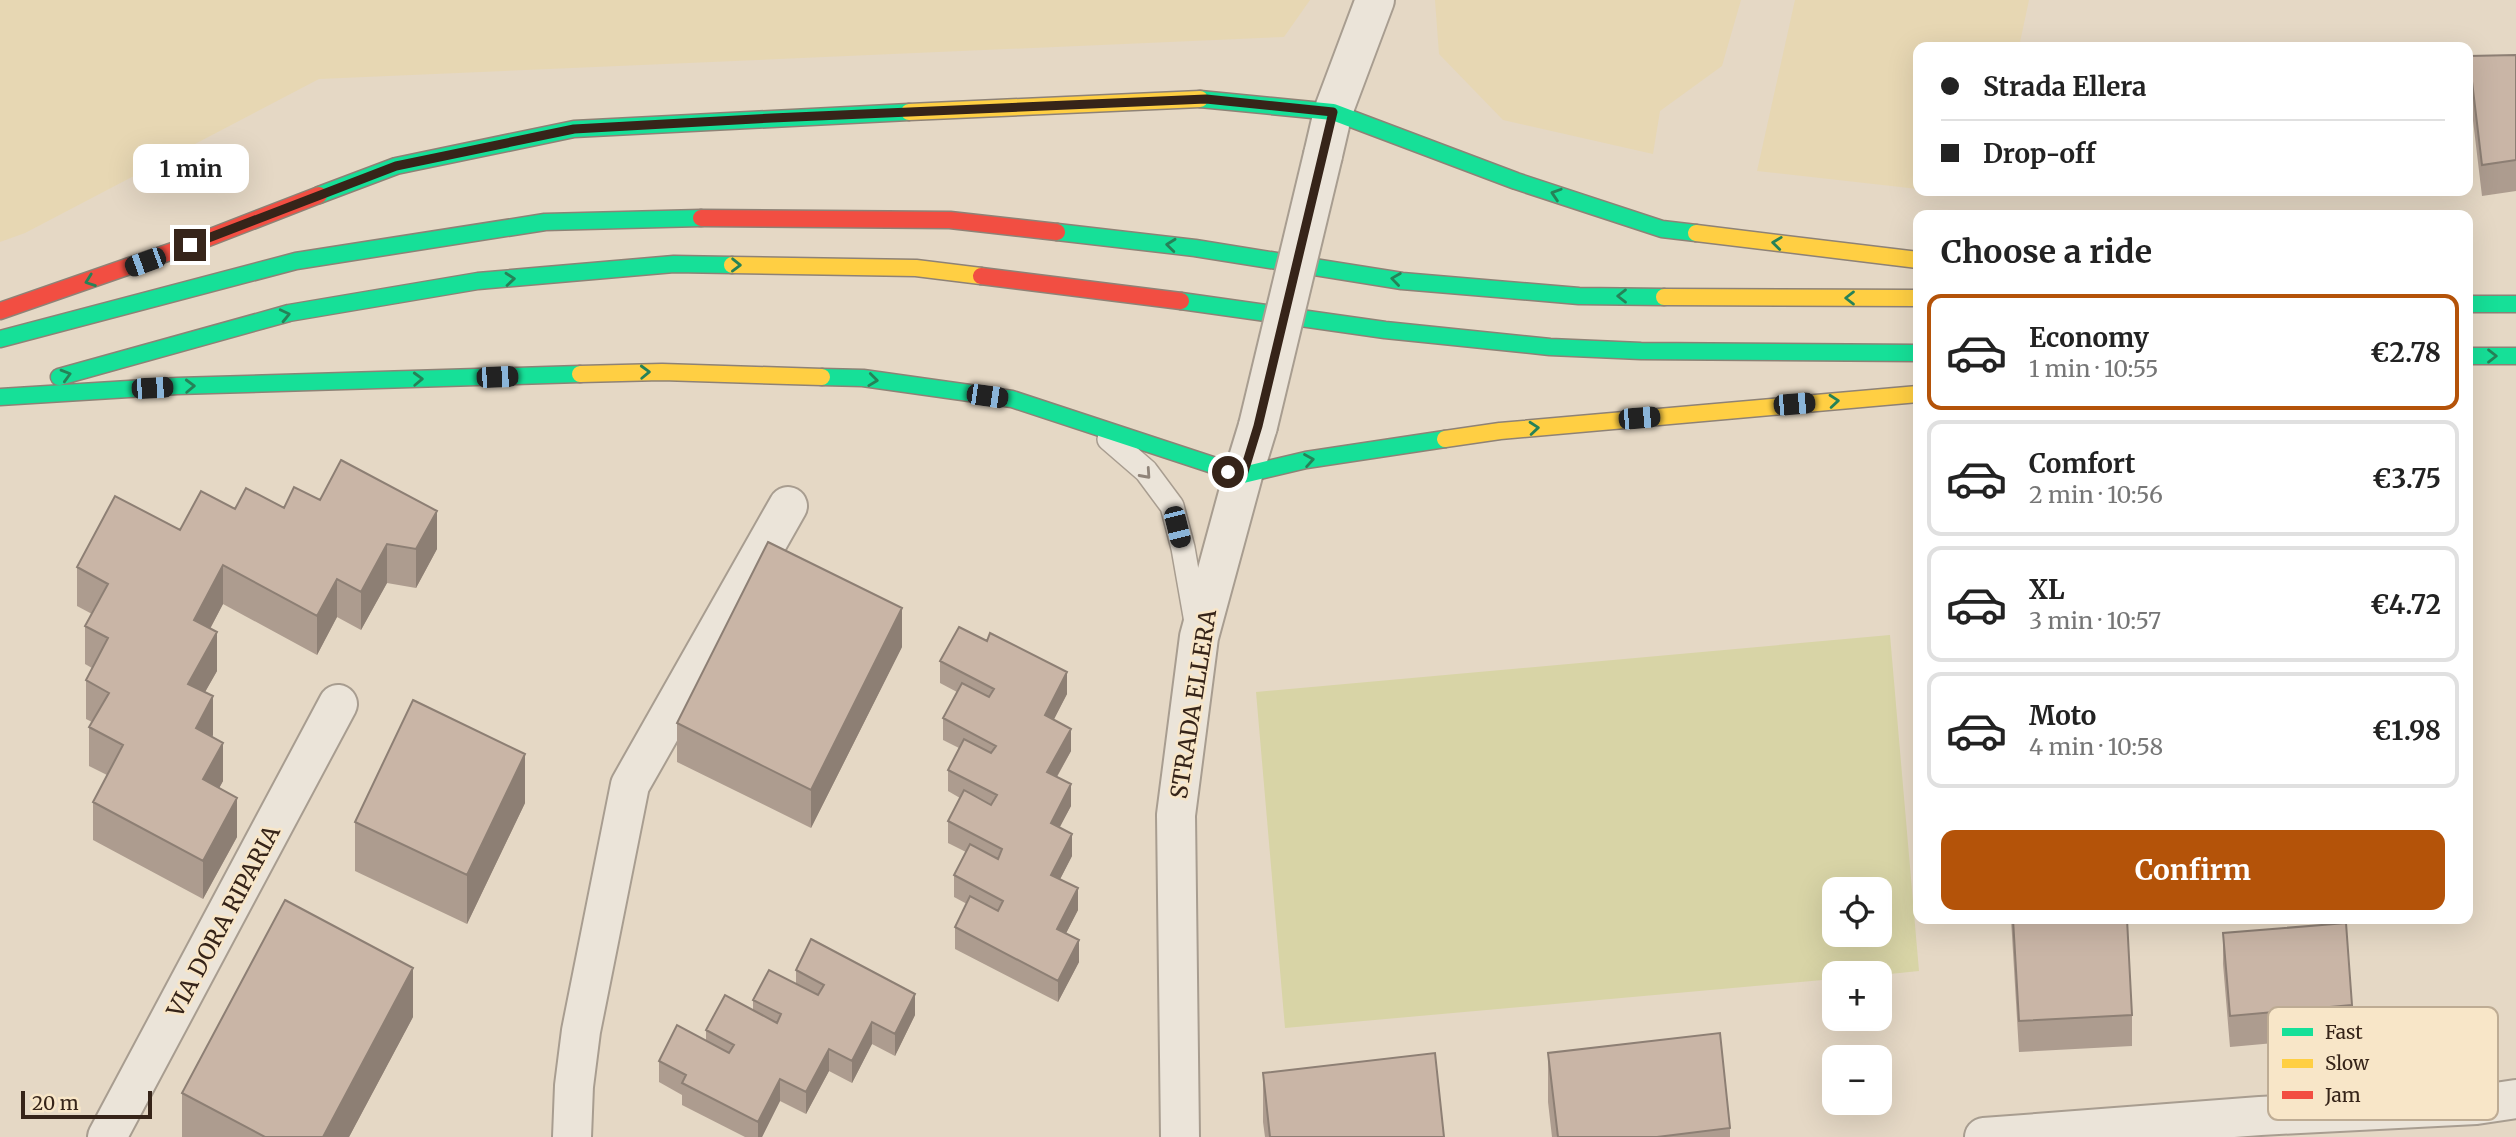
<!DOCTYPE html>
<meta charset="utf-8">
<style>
body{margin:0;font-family:Merriweather,serif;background:#f6f6f6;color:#222;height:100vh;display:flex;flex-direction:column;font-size:26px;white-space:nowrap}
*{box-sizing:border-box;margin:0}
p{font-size:23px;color:#767676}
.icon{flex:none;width:38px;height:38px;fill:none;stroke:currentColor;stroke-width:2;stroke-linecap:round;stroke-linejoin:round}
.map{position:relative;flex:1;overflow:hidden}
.drawer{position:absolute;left:1913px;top:210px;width:560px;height:714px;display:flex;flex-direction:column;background:#fff;border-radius:14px;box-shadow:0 7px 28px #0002}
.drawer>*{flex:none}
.banner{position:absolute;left:1913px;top:42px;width:560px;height:154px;border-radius:14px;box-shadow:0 7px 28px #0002;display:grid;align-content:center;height:154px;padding:0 28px;background:#fff}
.tools{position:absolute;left:1822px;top:877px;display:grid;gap:14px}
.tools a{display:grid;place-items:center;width:70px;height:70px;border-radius:14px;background:#fff;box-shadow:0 7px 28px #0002;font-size:35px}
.scale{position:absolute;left:21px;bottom:18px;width:131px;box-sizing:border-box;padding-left:7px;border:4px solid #362419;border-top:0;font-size:19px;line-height:24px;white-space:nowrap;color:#362419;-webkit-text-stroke:5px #f8e6c8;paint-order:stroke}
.end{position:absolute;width:32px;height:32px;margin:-16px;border:9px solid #362419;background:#fff;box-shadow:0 0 0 4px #fff}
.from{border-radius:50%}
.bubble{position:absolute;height:49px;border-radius:14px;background:#fff;box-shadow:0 7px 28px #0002;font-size:23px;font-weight:700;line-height:49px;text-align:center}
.car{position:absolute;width:21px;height:42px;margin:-21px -10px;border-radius:9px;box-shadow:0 0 5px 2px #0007;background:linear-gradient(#222 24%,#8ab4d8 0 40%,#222 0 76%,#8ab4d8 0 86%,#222 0)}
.banner b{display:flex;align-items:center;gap:24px;height:66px;font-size:26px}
.banner b+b{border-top:2px solid #e0e0e0}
.banner i{width:18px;height:18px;background:#222}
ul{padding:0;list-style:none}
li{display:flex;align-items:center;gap:21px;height:116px;margin:0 14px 10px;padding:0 14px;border:4px solid #e0e0e0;border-radius:14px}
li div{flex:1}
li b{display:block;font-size:26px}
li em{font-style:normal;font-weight:700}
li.selected{border-color:#b45309}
li>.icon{width:63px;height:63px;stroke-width:1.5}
h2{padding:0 28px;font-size:32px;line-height:84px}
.cta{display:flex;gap:14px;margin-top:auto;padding:14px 28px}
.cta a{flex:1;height:80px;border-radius:14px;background:#b45309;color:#fff;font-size:28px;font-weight:700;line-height:80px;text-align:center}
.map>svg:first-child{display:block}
</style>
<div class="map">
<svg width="2516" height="1137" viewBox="0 0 2516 1137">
<rect width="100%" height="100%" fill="#e5d8c5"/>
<path fill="#e7d7b3" d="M0,0H1310L1284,37L319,79L25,233L0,242Z
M1435,0H1741L1722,66L1660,111L1653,154L1503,120L1439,54Z
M1795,0H2029L2019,47H1918V189L1757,171Z"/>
<path fill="#d8d4a6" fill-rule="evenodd" d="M1890,635L1919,971L1880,975L1834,973V979L1285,1028L1256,692ZM1834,889H1880V934H1834Z"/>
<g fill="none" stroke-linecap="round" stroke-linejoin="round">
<defs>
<path id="lane" d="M1109,439L1146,471L1172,506L1183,548L1196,622"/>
<path id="street" d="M1323,155L1333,112L1375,0
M107,1137L338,704
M572,1137L574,1086L581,1031L630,785L788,506
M1180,1137L1176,815L1199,637L1243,475L1258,426
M1984,1137L2260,1116L2476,1105L2516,1099"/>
<path id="fast" d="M1200,99L1333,112L1516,181L1662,229L1696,233
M319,195L396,166L574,129L909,112
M1057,232L1195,248L1402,281L1579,296L1664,297
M1181,301L1385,330L1550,347L1641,351L1918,353
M2468,304H2516
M0,339L296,261L545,222L701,218
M2468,356H2516
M59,377L289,313L478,281L674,264L732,265
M822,377L863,378L1012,399L1243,475L1306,460L1445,439
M0,397L177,386L580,374"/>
<path id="slow" d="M909,112L1200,99
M1696,233L1918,260
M732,265L916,268L981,276
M1664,297L1918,298
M580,374L662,372L822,377
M1445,439L1500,431L1918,394"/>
<path id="jam" d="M701,218L950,220L1057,232
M981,276L1181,301
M0,311L190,245L319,195"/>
</defs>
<use href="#lane" stroke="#a89d90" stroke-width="26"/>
<use href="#street" stroke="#a89d90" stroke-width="42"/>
<use href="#fast" stroke="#8e8276" stroke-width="19"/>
<use href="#slow" stroke="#8e8276" stroke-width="19"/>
<use href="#jam" stroke="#8e8276" stroke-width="19"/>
<use href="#lane" stroke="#ebe4d9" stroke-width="23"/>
<use href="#street" stroke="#ebe4d9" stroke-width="38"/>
<use href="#fast" stroke="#16e098" stroke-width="16"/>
<use href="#slow" stroke="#ffcf43" stroke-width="16"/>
<use href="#jam" stroke="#f24e42" stroke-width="16"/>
<defs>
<path id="street-bridge" d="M1258,426L1323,155"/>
</defs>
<use href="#street-bridge" stroke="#a89d90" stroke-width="42" stroke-linecap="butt"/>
<use href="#street-bridge" stroke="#ebe4d9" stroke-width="38"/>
</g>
<path fill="#ad9c8f" d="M2516,55V191L2482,196L2469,87V56Z
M320,500L437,549L416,588L387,583L361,630L337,617L317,655L223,604L210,629L217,671L205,692L213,735L212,737L223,781L219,788L237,837L203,899L93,840V802L107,775L89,766V727L92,722L86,719V680L92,668L85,664V626L92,614L77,606V567L180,530L235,509L284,508Z
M902,647L811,828L677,762V723Z
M940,661L1067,694L1053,720L1071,751L1057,777L1071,806L1059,827L1072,856L1060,879L1078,910L1066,933L1079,962L1058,1002L955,949V927L967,904L954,897V875L966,852L948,843V821L960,798L948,791V770L959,748L943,740V718L957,692L940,683Z
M525,803L467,924L355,871V822Z
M2011,919H2127L2132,1015V1046L2019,1052Z
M2223,933L2352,1005V1036L2230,1047L2223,964Z
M796,970L915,1015L895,1056L872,1044L852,1083L829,1071L806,1114L780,1101L762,1137H745L682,1105V1095L659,1082V1061L706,1041V1030L753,1010V1000L796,983Z
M413,1017L349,1137H182V1093Z
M1548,1053L1730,1128V1137H1552L1548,1102Z
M1263,1073L1444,1137H1265L1263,1122Z"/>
<path fill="#8d7f74" d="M437,511V549L416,588V549Z
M387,544V583L361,630V592Z
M223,565V604L194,659V620Z
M337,579V617L317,655V616Z
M902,608V647L811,828V790Z
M217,632V671L188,722V684Z
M1067,672V694L1045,737V715Z
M213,696V735L196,766V728Z
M1071,729V751L1047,794V772Z
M223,743V781L203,818V779Z
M525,754V803L467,924V875Z
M1071,784V806L1051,844V823Z
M237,798V837L203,899V861Z
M1072,834V856L1051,897V875Z
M1078,888V910L1057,951V929Z
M1079,940V962L1058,1002V981Z
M413,968V1017L349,1137H323Z
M915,994V1015L895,1056V1034Z
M872,1022V1044L852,1083V1061Z
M829,1049V1071L806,1114V1092Z
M780,1079V1101L762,1137H758V1122Z"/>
<path fill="#c9b5a6" stroke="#8d7f74" stroke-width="2" d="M2516,55V160L2482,165L2469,56Z
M341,460L437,511L416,549L387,544L361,592L337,579L317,616L223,565L194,620L217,632L188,684L213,696L196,728L223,743L203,779L237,798L203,861L93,802L123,745L89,727L109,693L86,680L108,638L85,626L108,584L77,567L115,496L180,530L201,491L235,509L246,488L284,508L294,487L320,500Z
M768,542L902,608L811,790L677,723Z
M959,627L987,641L990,633L1067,672L1045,715L1071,729L1047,772L1071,784L1051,823L1072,834L1051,875L1078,888L1057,929L1079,940L1058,981L955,927L970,896L998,911L1003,901L954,875L970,844L998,859L1002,849L948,821L964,790L991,805L997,795L948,770L964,739L991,753L996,746L943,718L962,683L989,697L994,689L940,661Z
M413,700L525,754L467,875L355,822Z
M285,900L413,968L323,1137H265L182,1093Z
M2013,919H2127L2132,1015L2019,1021Z
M2346,923L2352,1005L2230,1016L2223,933Z
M811,939L915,994L895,1034L872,1022L852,1061L829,1049L806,1092L780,1079L758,1122L682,1083L686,1075L659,1061L677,1025L729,1053L734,1045L706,1030L725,995L777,1023L781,1014L753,1000L769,970L818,995L824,985L796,970Z
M1720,1033L1730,1128L1657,1137H1558L1548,1053Z
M1435,1053L1444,1137H1270L1263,1073Z"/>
<defs><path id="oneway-chevron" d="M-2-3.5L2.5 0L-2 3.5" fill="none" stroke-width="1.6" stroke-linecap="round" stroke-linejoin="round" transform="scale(1.75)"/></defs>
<g stroke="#268258">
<use href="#oneway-chevron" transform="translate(1556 194) rotate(-162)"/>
<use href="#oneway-chevron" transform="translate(1777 243) rotate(-173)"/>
<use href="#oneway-chevron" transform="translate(1171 245) rotate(-174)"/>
<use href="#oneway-chevron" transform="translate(736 265) rotate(1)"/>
<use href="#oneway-chevron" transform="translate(510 279) rotate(-5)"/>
<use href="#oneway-chevron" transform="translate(1396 279) rotate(-172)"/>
<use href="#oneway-chevron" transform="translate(90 281) rotate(160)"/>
<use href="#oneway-chevron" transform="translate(1622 296) rotate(-180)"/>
<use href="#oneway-chevron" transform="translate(1850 298) rotate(-180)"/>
<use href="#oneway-chevron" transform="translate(285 315) rotate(-13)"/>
<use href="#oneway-chevron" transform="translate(2492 356)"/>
<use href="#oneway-chevron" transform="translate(645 372) rotate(-2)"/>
<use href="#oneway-chevron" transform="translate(66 375) rotate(-16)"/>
<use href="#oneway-chevron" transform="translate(418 379) rotate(-2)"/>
<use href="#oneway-chevron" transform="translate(873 380) rotate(7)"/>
<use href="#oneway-chevron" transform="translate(190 386) rotate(-2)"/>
<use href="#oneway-chevron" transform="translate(1834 401) rotate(-5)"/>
<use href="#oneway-chevron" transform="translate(1534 428) rotate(-5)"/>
<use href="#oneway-chevron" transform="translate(1309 460) rotate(-10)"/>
</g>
<use stroke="#908479" href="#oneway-chevron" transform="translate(1146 474) rotate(48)"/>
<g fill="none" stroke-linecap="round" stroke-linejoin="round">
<path stroke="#362419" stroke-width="9" d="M190,245L396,166L574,129L772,118L1206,99L1333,112L1258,426L1243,475L1228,472"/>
</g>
<g text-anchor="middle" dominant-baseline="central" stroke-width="5" stroke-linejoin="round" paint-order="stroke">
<g font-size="23" fill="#362419" stroke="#f8e6c8">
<text transform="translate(1193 704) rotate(-81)">STRADA ELLERA</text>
<text transform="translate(223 921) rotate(-62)">VIA DORA RIPARIA</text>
</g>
</g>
<rect x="2268" y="1007" width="230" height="113" rx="10" fill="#f8e6c8" stroke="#beac94" stroke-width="2"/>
<rect x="2282" y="1028" width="31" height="8" fill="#16e098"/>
<rect x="2282" y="1059" width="31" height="9" fill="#ffcf43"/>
<rect x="2282" y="1091" width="31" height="8" fill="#f24e42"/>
<g font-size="19" fill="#362419">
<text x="2325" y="1039">Fast</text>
<text x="2325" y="1070">Slow</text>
<text x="2325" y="1102">Jam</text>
</g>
</svg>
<div class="tools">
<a><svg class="icon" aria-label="locate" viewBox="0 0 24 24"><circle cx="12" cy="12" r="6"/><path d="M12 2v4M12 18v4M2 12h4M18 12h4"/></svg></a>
<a>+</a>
<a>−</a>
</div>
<div class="scale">20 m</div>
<i class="end from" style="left:1228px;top:472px"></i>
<i class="end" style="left:190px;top:245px"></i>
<div class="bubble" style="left:133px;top:144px;width:116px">1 min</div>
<i class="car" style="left:145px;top:262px;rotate:250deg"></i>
<i class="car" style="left:497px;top:377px;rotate:88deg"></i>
<i class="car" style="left:152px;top:388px;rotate:87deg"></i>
<i class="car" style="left:987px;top:396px;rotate:98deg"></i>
<i class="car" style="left:1794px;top:404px;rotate:85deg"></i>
<i class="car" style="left:1639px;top:418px;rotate:85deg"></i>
<i class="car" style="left:1177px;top:527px;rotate:166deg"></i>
<div class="banner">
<b><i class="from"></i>Strada Ellera</b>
<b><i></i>Drop-off</b>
</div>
<section class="drawer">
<h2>Choose a ride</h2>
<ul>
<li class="selected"><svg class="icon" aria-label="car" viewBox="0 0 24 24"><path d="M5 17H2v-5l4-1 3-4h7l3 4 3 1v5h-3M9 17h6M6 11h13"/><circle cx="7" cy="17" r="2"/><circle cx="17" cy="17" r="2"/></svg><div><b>Economy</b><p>1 min · 10:55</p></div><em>€2.78</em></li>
<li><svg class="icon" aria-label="car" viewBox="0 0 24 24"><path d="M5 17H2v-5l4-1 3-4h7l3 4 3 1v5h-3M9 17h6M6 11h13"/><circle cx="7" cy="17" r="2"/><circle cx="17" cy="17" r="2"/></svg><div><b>Comfort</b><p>2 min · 10:56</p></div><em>€3.75</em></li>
<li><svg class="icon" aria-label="car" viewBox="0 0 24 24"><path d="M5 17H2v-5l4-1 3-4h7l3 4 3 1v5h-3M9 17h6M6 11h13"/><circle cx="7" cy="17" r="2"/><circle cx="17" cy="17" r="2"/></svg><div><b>XL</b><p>3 min · 10:57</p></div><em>€4.72</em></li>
<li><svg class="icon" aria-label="car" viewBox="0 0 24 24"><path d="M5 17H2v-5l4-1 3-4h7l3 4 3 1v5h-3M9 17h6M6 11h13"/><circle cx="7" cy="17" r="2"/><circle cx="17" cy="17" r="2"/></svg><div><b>Moto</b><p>4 min · 10:58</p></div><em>€1.98</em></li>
</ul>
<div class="cta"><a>Confirm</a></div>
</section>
</div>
